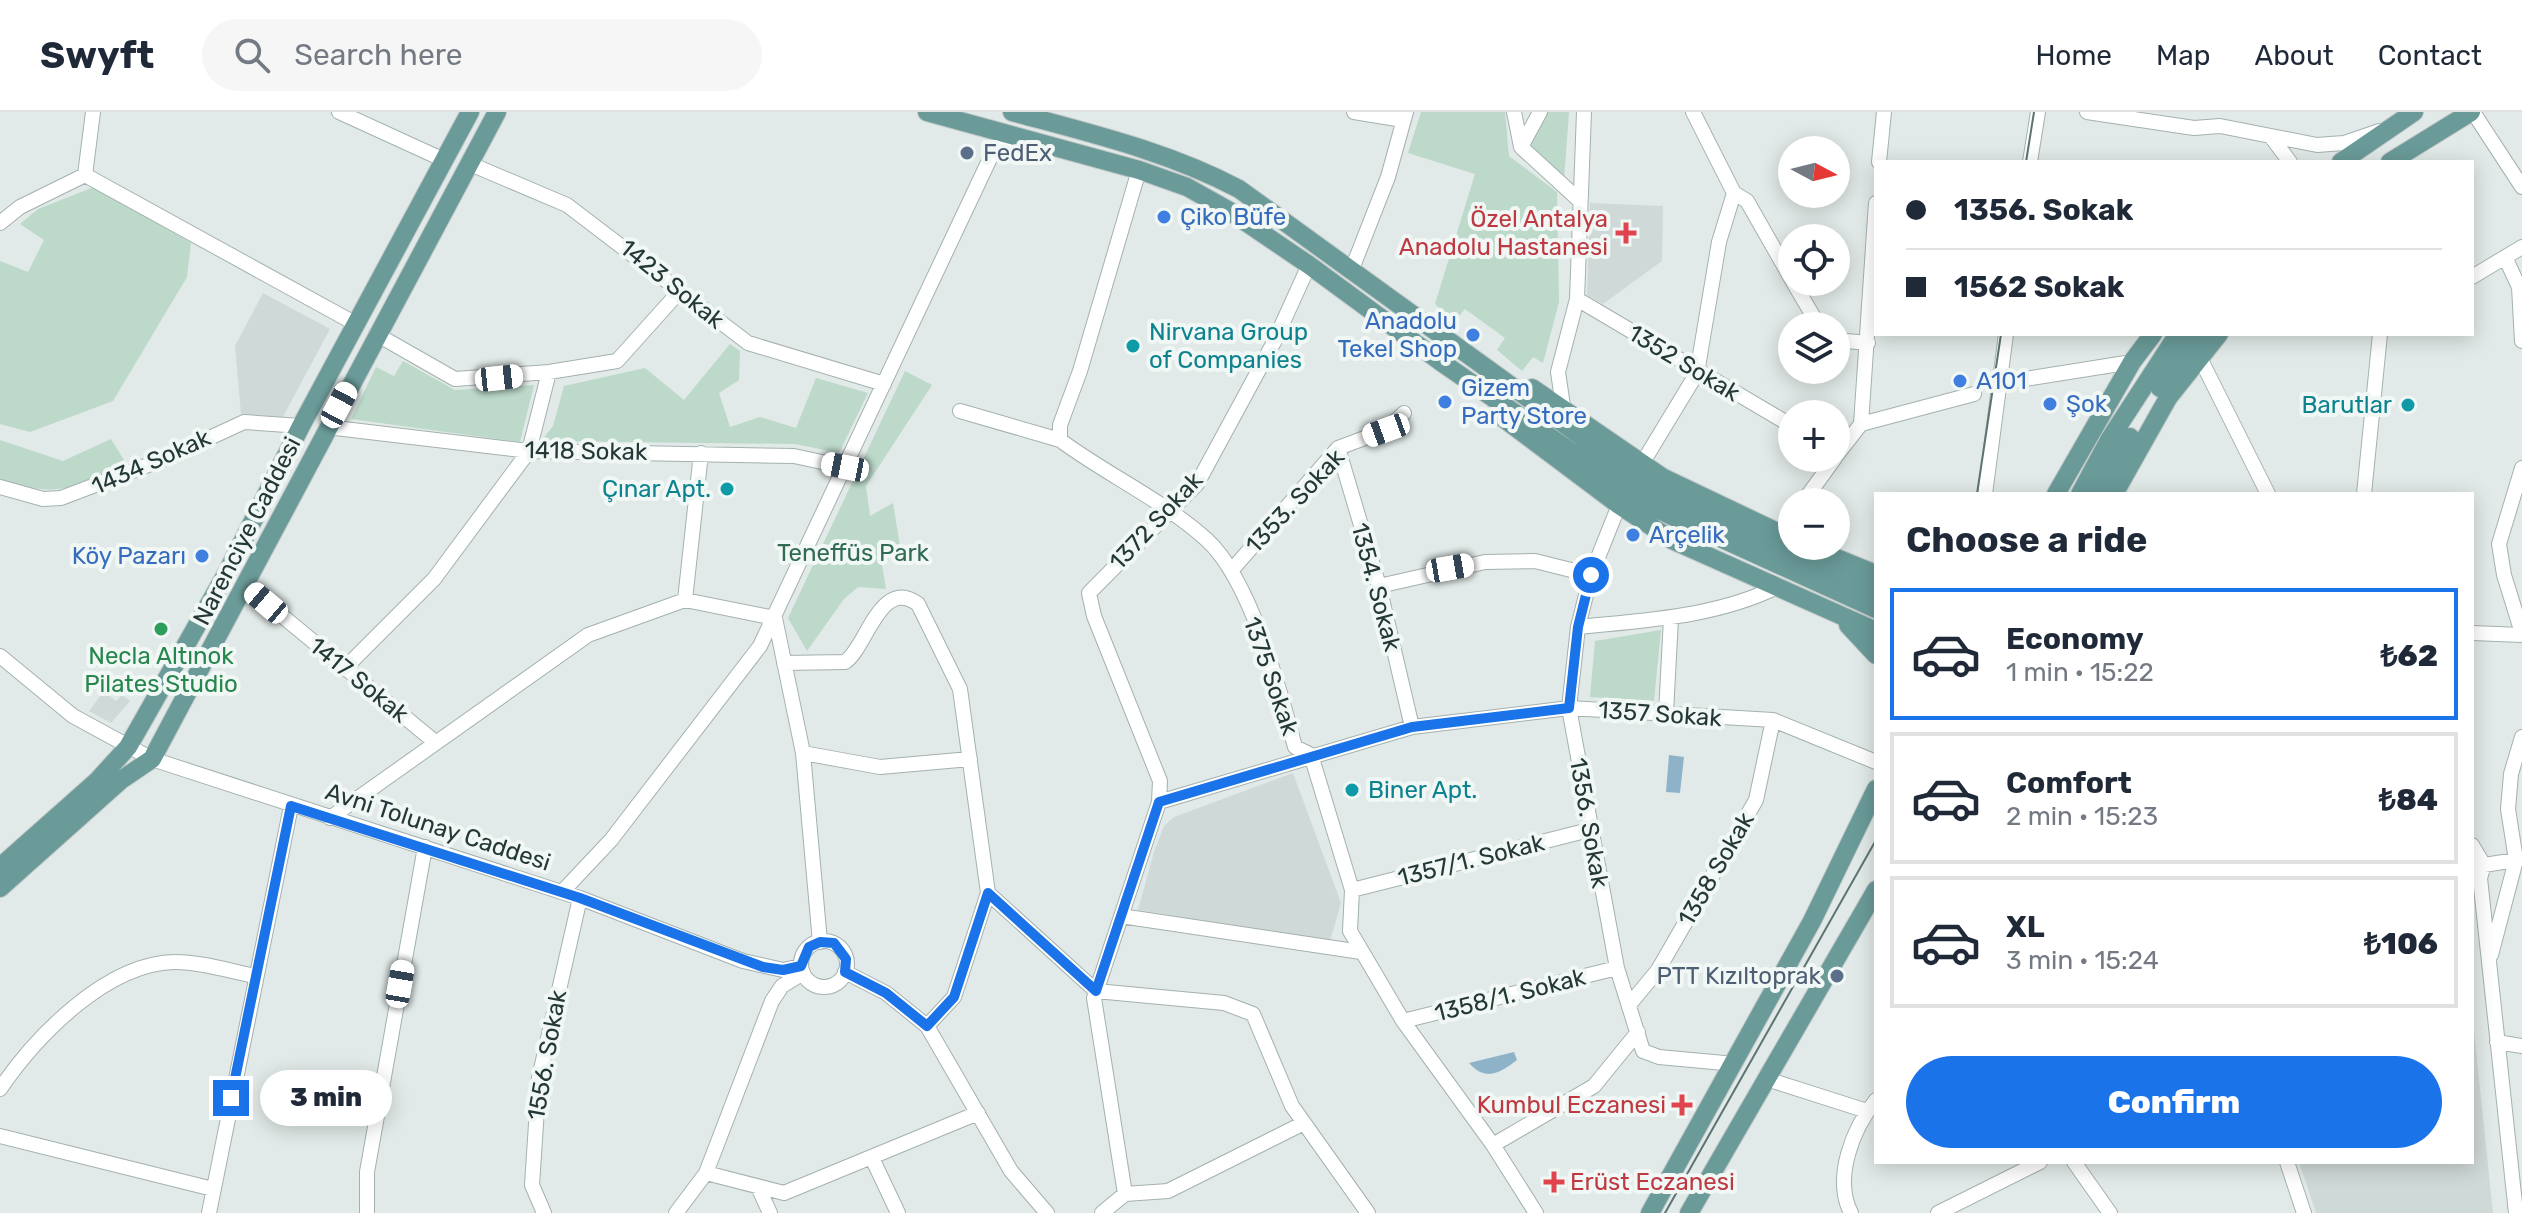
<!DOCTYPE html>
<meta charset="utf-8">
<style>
body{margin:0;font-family:Rubik,sans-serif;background:#f6f6f7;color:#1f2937;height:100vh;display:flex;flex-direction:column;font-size:30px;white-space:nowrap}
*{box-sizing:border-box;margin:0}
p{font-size:26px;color:#747a83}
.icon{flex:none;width:44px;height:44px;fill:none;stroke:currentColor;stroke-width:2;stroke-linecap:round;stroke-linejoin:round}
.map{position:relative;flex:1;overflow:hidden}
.drawer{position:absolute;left:1874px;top:380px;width:600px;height:672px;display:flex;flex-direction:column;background:#fff;border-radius:0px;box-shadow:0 4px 20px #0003}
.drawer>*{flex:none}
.banner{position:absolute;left:1874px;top:48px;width:600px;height:176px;border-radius:0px;box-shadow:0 4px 20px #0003;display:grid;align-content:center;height:176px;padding:0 32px;background:#fff}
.needle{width:52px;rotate:97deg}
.tools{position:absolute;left:1778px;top:24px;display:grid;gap:16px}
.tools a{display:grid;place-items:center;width:72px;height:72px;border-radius:50%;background:#fff;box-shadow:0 4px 20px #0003;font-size:40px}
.end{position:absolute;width:36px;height:36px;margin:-18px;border:10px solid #1a73e8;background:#fff;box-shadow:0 0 0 4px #fff}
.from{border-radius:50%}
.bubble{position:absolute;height:56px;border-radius:28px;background:#fff;box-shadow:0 4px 20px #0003;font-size:26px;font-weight:800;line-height:56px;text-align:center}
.car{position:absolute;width:24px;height:48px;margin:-24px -12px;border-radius:10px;box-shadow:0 0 6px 2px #0007;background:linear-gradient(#fff 24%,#345 0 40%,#fff 0 76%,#345 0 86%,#fff 0)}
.banner b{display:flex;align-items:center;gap:28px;height:76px;font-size:30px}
.banner b+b{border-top:2px solid #e0e1e3}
.banner i{width:20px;height:20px;background:#1f2937}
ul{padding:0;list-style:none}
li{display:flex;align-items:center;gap:24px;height:132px;margin:0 16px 12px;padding:0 16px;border:4px solid #e0e1e3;border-radius:0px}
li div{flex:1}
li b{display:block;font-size:30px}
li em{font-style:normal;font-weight:800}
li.on{border-color:#1a73e8}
li>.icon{width:72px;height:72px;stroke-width:1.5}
h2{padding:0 32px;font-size:36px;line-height:96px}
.button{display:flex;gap:16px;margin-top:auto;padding:16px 32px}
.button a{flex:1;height:92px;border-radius:48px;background:#1a73e8;color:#fff;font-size:32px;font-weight:800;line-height:92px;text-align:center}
header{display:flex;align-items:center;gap:48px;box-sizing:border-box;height:112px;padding:0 40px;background:#fff;border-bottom:2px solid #e0e1e3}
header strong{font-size:38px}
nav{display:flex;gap:44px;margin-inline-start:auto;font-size:28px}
.search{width:560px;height:72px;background:#f6f6f7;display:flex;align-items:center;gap:20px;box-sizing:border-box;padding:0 28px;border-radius:44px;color:#747a83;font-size:30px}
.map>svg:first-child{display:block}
</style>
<header>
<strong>Swyft</strong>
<div class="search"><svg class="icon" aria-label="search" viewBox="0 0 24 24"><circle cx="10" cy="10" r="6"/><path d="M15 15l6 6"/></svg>Search here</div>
<nav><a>Home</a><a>Map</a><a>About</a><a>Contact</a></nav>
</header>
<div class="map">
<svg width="2522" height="1101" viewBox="0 0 2522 1101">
<rect width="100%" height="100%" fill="#e1eae8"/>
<path fill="#cfd9d7" d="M1590,91L1663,94L1662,149L1603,192L1587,183Z
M263,181L330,217L283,305L241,302L235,234Z
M104,579L116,589L122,583L130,589L111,611L89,599Z
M1293,661L1341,791L1330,829L1138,798L1154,740L1164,714L1174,705Z
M2472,899L2493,1101H2316L2299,1050H2472Z"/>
<path fill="#bcd9ca" d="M1421,0H1505L1509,44L1557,80L1559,190L1543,251L1533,245L1522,259L1497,238L1505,226L1465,197L1455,209L1435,192L1475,62L1408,41Z
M1548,0H1569L1564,68L1529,35Z
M94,75L191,131L187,165L113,289L30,320L0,312V149L28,160L44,128L20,112L38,97Z
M730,232L740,239L739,268L719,281L730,315L760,305L796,316L816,266L868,281L839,341L795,332L541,329L553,314L564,274L645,256L684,288Z
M403,249L455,278L534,273L520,330L351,307L376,255L394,264Z
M905,259L932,273L866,374L870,404L893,391L900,434L882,453L886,477L858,475L844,487L807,539L788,506Z
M111,327L124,348C76,380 55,384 0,369V328L63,349Z
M1661,518L1654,589L1590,585L1595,529Z"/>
<path fill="#8eb3c9" d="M1669,643L1684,645L1680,681L1666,680Z
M1514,940L1517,948C1500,961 1486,970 1469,951Z"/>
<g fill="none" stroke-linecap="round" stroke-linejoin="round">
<defs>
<path id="minor" d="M339,0L444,48
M1354,0L1403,8
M1514,0L1521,35L1579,88
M1693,0L1734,81L1747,89L1792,168
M2087,0L2194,16L2220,14L2317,33L2344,31L2379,19
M2473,0L2522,75
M2272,26L2290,50
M1521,35L1540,0
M1879,50L1884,0
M2030,50L2038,0
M468,51L567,93L748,231L884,272
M1139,58L1080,259L1060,313V328C1107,363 1163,388 1207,428C1250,467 1280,578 1295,635L1311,643L1352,778L1350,819L1403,909L1493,1033L1536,1101
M85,63L356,212
M0,111L20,95L85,63L93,0
M2505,145L2519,175L2522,229
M1352,157L1388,65L1406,0
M2472,165L2522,135
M1793,170L1819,214
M1577,187L1792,314
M376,222L455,267L549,260L617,249L679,180
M1836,228L1868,231
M2199,244L2268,382
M2006,270L2132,250
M1563,294L1558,260L1577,187L1584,0
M960,299L1060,328
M1861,312L1974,282
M327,315L529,339L794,344L845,355
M1338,336L1379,474L1412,615
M1836,344L1861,312L1876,91
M1643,350L1697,261L1719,130L1734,81
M2522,356L2499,432L2504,463L2522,521
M0,375L43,387L61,386L164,347L244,310L301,314
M1985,382L2006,222
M2364,382L2380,222
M1803,390L1835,346
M1619,393L1591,463L1578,515L1569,596L1617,856L1643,939L1659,945L1735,952
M1231,459L1338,336L1386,318L1404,301
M246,474L435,630
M1379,474L1485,450L1535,449L1591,463
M685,488L701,341
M775,506L803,641L820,830
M1578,515C1647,508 1717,505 1779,474
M2472,521L2522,523
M0,544L73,604L152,647L580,786L743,849L783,858L801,854
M784,551L845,550C866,537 880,464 918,492L960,577L988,781L954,885L927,914
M344,557L434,467L529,339L549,260
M1666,601L1671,506
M803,641L880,655L970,647
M1159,690L1412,615L1569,596L1773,608L1876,650
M330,706L588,523L685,488L775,506
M2472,733L2484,753L2480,766L2516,1101
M2472,755L2522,747
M1352,778L1589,718
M562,780L611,728L760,534L993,40L1018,25
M988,781L1096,879L1224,891L1253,902L1292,994L1368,1101
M1121,804L1361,840
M801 852a23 23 0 1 1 46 0a23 23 0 1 1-46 0Z
M2491,843L2516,748L2508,697L2511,662L2522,625
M845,860L886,881L927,914L1011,1059L1047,1101
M1629,893L1658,858L1756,688L1773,608
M1403,909L1617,856
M2497,930L2522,934
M1768,960L1773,969L1867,999
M0,977C37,923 107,851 175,850C201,850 230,859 255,864
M0,1024L213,1077
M1493,1033L1594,974L1638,920
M872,1046L898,1101
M2074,1050L2110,1101
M2287,1050L2304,1101
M706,1061L784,1081L978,1001
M758,1075L770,1101
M1125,1082L1094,886L1159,690L1160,669L1094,504L1089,481L1197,372L1274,230L1309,153
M209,1101L291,694
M367,1101V1060L425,735
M544,1101L532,1073L539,966L580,786
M676,1101L706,1061L772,889L782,874L803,861
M1102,1101L1125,1082L1168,1079L1304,1011
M1851,1101C1833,1066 1853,1016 1876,988
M1938,1101L2040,1050"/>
<path id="major" d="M927,0L1139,58L1187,75L1228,98L1309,153L1441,250L1650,394L1876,497
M1012,0C1089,21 1167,39 1239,77L1655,378L1876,480
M2341,50L2414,0
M2390,50L2471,0
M1532,276L1662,365L1792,427
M2160,276L2199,222
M1499,303L1619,393L1672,428L1876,519
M2056,382L2132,250L2153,222
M2080,382L2109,328L2178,222
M2097,382L2130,325
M2114,382L2168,286L2219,222
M1807,434L1876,462
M1848,513L1876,543
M0,755L97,669L128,635L225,464L301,314L470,0
M0,776L121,668L152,647L497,0
M1650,1101L1812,809L1876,677
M1689,1101L1876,778"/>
</defs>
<use href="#minor" stroke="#a4b1af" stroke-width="16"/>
<use href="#major" stroke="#c1c7c7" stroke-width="20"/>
<use href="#minor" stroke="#fff" stroke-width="14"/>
<use href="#major" stroke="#6a9b99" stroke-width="18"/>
<path stroke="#5d7473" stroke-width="2" d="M2026,50L2034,0
M1977,382L2001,222
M1665,1101L1876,728"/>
</g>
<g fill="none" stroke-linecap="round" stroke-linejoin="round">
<path stroke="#1a73e8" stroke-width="10" d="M231,986L291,694L580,786L763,855L783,858L801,854L809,835L820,830L834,831L846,847L845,860L886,881L927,914L954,885L988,781L1096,879L1159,690L1412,615L1569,596L1578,515L1591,463"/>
</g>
<g fill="#5c6f8a" stroke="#f1f7f5" stroke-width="3">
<circle cx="967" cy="41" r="8"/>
<circle cx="1837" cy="864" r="8"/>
</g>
<g fill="#3f7fe0" stroke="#f1f7f5" stroke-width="3">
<circle cx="1164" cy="105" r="8"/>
<circle cx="1473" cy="223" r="8"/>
<circle cx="1960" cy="269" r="8"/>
<circle cx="1445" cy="290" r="8"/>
<circle cx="2050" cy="292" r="8"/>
<circle cx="1633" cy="423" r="8"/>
<circle cx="202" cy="444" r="8"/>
</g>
<g fill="#e0444e" stroke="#f1f7f5" stroke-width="3">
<path d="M1622 109h8v8h8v8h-8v8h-8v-8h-8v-8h8z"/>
<path d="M1678 981h8v8h8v8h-8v8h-8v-8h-8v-8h8z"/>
<path d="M1550 1058h8v8h8v8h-8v8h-8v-8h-8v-8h8z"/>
</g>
<g fill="#0f9aa8" stroke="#f1f7f5" stroke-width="3">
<circle cx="1133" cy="234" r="8"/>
<circle cx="2408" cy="293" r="8"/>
<circle cx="727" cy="377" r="8"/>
<circle cx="1352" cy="678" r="8"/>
</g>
<circle fill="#2e9e5b" stroke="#f1f7f5" stroke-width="3" cx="161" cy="517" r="8"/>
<g text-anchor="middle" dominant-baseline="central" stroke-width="8" stroke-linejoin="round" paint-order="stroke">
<g font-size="24" fill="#4e5e75" stroke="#f1f7f5" text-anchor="start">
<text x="983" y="41">FedEx</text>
<text x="1821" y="864" text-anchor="end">PTT Kızıltoprak</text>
</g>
<g font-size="24" fill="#366cbe" stroke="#f1f7f5" text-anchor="start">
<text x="1180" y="105">Çiko Büfe</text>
<text x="1457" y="209" text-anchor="end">Anadolu<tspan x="1457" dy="28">Tekel Shop</tspan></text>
<text x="1976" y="269">A101</text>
<text x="1461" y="276">Gizem<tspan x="1461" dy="28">Party Store</tspan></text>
<text x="2066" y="292">Şok</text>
<text x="1649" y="423">Arçelik</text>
<text x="186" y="444" text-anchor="end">Köy Pazarı</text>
</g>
<g font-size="24" fill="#be3a42" stroke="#f1f7f5" text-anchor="end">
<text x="1608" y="107">Özel Antalya<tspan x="1608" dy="28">Anadolu Hastanesi</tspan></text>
<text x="1666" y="993">Kumbul Eczanesi</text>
<text x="1570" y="1070" text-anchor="start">Erüst Eczanesi</text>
</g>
<g font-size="24" fill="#233837" stroke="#f1f7f5">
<text transform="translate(672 172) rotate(39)">1423 Sokak</text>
<text transform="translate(1684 251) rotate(31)">1352 Sokak</text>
<text transform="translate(586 339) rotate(1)">1418 Sokak</text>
<text transform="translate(151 350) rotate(-24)">1434 Sokak</text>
<text transform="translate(1295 389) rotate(-47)">1353. Sokak</text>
<text transform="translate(1156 409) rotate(-47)">1372 Sokak</text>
<text transform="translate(247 419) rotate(-63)">Narenciye Caddesi</text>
<text transform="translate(1376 475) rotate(75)">1354. Sokak</text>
<text transform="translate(1271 564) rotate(71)">1375 Sokak</text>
<text transform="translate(359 568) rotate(39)">1417 Sokak</text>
<text transform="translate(1660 602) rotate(4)">1357 Sokak</text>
<text transform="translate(1589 711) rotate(80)">1356. Sokak</text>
<text transform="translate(438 715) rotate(18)">Avni Tolunay Caddesi</text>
<text transform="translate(1471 748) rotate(-14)">1357/1. Sokak</text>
<text transform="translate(1716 757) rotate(-60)">1358 Sokak</text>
<text transform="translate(1510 883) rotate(-14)">1358/1. Sokak</text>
<text transform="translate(547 943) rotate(-80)">1556. Sokak</text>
</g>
<g font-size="24" fill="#0d838f" stroke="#f1f7f5" text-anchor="start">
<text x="1149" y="220">Nirvana Group<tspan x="1149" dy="28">of Companies</tspan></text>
<text x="2392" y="293" text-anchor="end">Barutlar</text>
<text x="711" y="377" text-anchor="end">Çınar Apt.</text>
<text x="1368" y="678">Biner Apt.</text>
</g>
<g font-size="24" fill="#326b54" stroke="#f1f7f5">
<text x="853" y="441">Teneffüs Park</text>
</g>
<g font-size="24" fill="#27864d" stroke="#f1f7f5">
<text x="161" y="544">Necla Altınok<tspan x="161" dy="28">Pilates Studio</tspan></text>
</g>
</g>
</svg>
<div class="tools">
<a><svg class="needle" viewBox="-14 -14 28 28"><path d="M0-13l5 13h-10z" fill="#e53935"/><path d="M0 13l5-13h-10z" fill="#747a83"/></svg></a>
<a><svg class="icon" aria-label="locate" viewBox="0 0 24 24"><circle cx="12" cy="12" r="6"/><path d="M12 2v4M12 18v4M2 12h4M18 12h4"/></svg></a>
<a><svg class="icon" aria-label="layers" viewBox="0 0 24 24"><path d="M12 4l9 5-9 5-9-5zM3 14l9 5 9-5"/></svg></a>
<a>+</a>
<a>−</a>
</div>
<i class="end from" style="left:1591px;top:463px"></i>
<i class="end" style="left:231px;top:986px"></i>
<div class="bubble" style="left:260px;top:958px;width:132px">3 min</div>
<i class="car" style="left:499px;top:266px;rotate:84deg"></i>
<i class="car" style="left:339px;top:293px;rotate:28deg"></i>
<i class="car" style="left:1386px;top:318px;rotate:250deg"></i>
<i class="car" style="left:845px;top:355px;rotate:281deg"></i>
<i class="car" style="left:1450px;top:456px;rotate:80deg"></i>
<i class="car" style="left:266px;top:491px;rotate:310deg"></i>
<i class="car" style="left:400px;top:872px;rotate:10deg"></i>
<div class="banner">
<b><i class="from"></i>1356. Sokak</b>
<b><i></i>1562 Sokak</b>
</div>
<section class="drawer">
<h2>Choose a ride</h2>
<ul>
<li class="on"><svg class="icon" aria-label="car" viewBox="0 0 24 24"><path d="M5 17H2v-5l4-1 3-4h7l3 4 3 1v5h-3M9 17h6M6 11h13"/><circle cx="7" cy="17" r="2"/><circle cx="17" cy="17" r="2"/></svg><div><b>Economy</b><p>1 min · 15:22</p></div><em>₺62</em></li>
<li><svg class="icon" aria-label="car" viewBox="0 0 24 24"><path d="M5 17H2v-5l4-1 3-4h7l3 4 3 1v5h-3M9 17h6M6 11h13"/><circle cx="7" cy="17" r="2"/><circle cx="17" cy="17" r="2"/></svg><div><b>Comfort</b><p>2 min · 15:23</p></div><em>₺84</em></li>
<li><svg class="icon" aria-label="car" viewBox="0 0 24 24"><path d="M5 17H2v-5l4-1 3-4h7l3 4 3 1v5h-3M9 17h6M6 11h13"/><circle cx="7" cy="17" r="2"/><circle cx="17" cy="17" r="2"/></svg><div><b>XL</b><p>3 min · 15:24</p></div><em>₺106</em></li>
</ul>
<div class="button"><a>Confirm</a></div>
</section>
</div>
